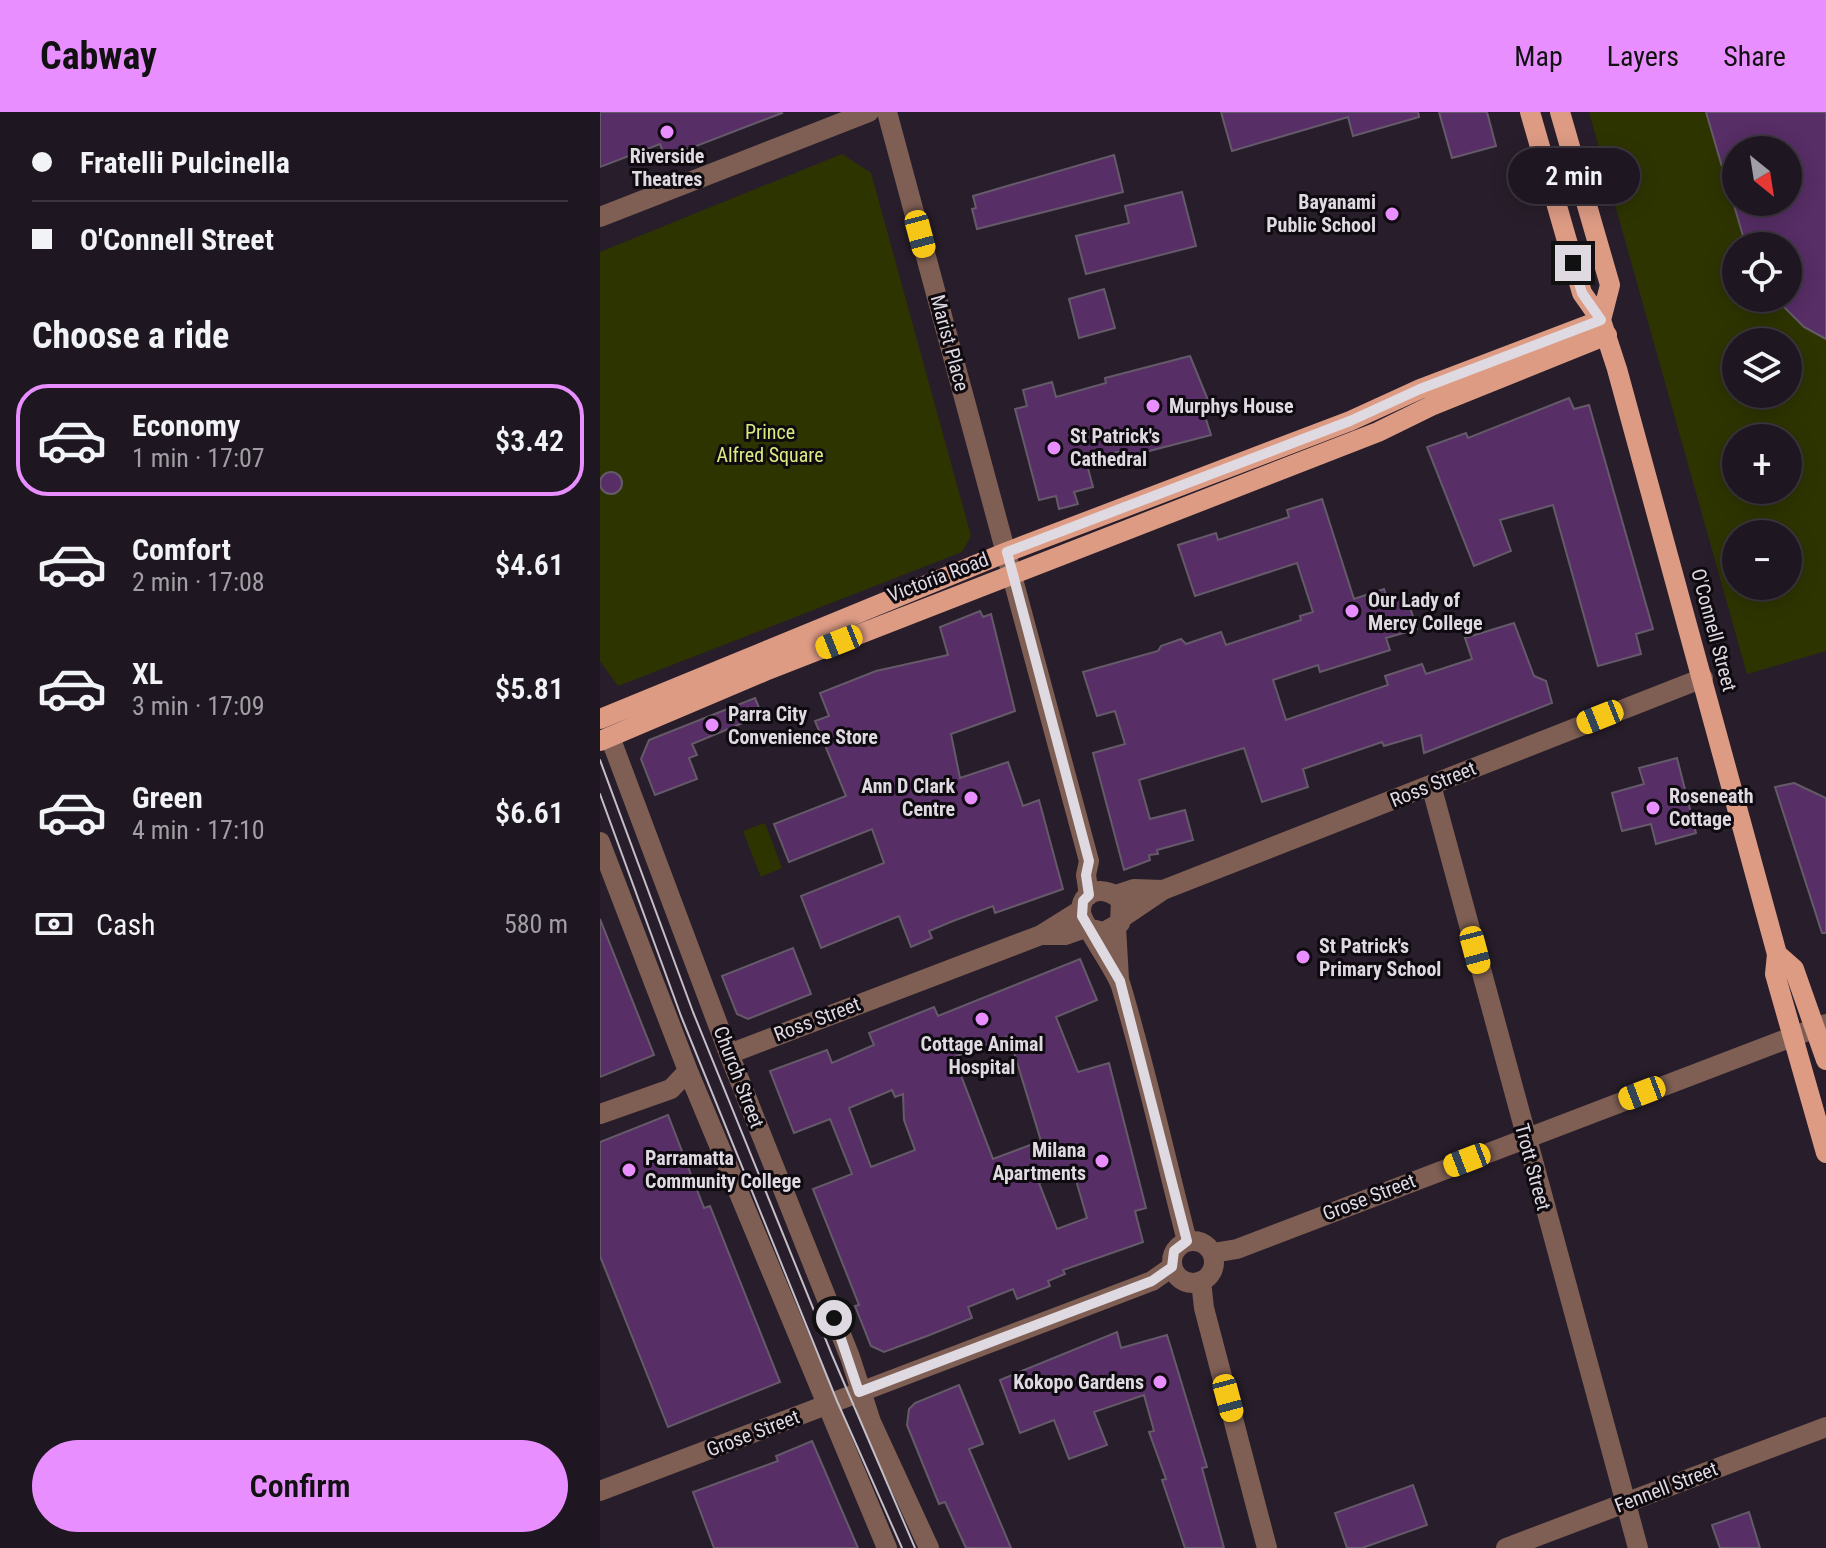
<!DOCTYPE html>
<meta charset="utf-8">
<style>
body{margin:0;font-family:"Roboto Condensed",sans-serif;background:#2b232d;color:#f1f3f6;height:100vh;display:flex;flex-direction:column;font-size:30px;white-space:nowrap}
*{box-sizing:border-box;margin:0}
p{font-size:26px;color:#a19fa5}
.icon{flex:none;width:44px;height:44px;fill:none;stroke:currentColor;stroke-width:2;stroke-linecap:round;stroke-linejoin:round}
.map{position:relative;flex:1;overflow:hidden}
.sheet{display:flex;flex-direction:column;background:#1e1620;width:600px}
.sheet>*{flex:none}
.hud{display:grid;align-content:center;height:176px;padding:0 32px;background:#1e1620}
.needle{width:52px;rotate:150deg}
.buttons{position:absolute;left:1122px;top:24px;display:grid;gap:16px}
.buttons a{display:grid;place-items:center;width:80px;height:80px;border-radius:50%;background:#1e1620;box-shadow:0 4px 20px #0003,0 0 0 2px #3c353e;font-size:40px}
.end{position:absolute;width:36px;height:36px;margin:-18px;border:10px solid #dfd9e2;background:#111;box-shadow:0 0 0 4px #111}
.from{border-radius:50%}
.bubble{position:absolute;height:56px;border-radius:28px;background:#1e1620;box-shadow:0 4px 20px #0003,0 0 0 2px #3c353e;font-size:26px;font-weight:600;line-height:56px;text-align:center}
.car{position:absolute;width:24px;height:48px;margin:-24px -12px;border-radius:10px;box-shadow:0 0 6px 2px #0007;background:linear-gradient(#f5c518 24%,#345 0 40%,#f5c518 0 76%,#345 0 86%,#f5c518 0)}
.hud b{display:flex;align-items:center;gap:28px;height:76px;font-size:30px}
.hud b+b{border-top:2px solid #3c353e}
.hud i{width:20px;height:20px;background:#f1f3f6}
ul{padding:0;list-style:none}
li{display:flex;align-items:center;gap:24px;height:112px;margin:0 16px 12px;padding:0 16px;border:4px solid transparent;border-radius:32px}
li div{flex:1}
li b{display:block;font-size:30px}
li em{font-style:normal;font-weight:600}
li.current{border-color:#e88eff}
li>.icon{width:72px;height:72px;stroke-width:1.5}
h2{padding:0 32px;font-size:36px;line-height:96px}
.pay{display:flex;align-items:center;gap:20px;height:88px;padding:0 32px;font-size:30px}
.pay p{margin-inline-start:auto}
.primary-button{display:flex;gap:16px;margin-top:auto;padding:16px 32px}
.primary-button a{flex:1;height:92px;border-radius:48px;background:#e88eff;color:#111;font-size:32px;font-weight:600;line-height:92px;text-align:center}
header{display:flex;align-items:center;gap:48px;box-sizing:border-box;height:112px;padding:0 40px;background:#e88eff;color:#111}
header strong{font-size:38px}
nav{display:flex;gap:44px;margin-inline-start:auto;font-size:28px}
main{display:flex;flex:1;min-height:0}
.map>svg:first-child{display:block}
</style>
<header>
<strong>Cabway</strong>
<nav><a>Map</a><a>Layers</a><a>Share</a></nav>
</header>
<main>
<section class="sheet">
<div class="hud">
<b><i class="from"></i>Fratelli Pulcinella</b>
<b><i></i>O'Connell Street</b>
</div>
<h2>Choose a ride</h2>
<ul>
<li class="current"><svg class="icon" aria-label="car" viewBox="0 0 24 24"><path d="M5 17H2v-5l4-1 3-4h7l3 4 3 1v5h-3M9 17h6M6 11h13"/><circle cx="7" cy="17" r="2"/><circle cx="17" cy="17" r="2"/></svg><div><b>Economy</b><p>1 min · 17:07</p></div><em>$3.42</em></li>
<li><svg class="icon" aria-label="car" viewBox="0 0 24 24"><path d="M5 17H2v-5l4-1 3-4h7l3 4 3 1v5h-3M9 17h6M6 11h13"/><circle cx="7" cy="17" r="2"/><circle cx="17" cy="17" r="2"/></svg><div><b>Comfort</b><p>2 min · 17:08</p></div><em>$4.61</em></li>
<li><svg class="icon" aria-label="car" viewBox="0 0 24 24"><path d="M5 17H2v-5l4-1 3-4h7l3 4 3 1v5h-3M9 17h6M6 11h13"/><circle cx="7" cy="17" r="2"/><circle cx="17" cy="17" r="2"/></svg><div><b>XL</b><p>3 min · 17:09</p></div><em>$5.81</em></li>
<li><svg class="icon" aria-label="car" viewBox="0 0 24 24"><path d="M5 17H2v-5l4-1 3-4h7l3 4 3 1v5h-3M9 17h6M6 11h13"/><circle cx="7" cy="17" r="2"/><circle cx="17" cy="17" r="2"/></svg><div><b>Green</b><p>4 min · 17:10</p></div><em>$6.61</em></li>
</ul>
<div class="pay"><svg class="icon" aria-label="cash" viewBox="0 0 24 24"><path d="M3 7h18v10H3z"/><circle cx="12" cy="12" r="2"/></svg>Cash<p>580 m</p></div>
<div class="primary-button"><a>Confirm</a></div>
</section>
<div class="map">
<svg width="1226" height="1436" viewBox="0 0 1226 1436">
<rect width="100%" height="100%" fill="#281e2b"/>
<path fill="#2e3400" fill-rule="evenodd" d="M989,0H1226V539L1147,562ZM1136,38H1188V90H1136ZM1136,134H1188V186H1136ZM1136,230H1188V282H1136ZM1136,326H1188V378H1136ZM1136,422H1188V474H1136Z
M242,42L271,61L371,424L362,440L18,574L0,549V140Z
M165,711L182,756L161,765L143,719Z"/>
<path fill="#572e66" stroke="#655a69" stroke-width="2" fill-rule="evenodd" d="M0,0H181L182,1L65,46L60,32L0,55Z
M621,0H818L819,5L753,24L748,5L632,39Z
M839,0H887L896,34L852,46Z
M1106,0H1226V227L1204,215L1175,186H1188V134H1146L1133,90H1188V38H1136V88L1132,89Z
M514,43L523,80L377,117L372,97L376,96L373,84Z
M582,80L596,134L486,162L476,124L529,111L525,94Z
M504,177L515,216L479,226L469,187Z
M590,244L610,293L605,304L611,323L526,345L524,338L486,349L493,375L474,380L478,392L459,397L456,384L439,388L415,297L427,294L423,278L452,270L456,285L506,271L505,266Z
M969,286L974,297L989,293L1053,517L1036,522L1041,542L998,554L953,393L900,408L911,439L874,454L827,335L866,321L868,326Z
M0 371a11 11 0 1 1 22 0a11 11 0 1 1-22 0Z
M722,387L754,487L784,477L788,489L806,483L817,517L786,526L790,538L720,560L718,553L673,568L686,608L788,573L785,564L822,552L826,562L872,547L865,526L914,511L934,564L946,569L952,591L824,641L821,623L784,634L782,630L703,657L708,675L662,690L644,636L539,668L550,707L585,698L593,728L557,738L558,742L549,743L550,748L524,758L493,641L525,632L515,599L497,604L483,560L558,539L561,534L581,527L586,532L621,520L626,533L701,508L700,504L713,500L697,451L595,484L578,433L616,421L618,428L689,405L687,398Z
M380,499L383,505L391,502L415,599L351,622L360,666L408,650L423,694L439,688L463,777L395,801L393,794L353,809L329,819L332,826L311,835L299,804L221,836L201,784L284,751L272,717L189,750L174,712L246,684L215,609L229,604L220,581L276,559L348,543L340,515Z
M155,586L162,603L92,632L97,643L89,646L97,667L55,683L41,647L49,628Z
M1077,646L1096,721L1056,732L1051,712L1022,719L1012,681L1044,672L1039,656Z
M1194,671L1226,686V821H1222L1175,675Z
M0,807L54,943L0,965Z
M193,836L211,882L148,907L137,902L122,864Z
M480,847L497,888L456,905L478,960L509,951L546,1096L535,1099L543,1130L463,1158L465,1162L448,1169L450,1174L417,1187L413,1177L368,1195L372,1206L327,1224L284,1240L271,1234L255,1194L259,1193L213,1077L252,1062L230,1007L194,1021L170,959L227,938L232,951L274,933L269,921L334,895L338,904ZM409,924L441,1029L393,1047L354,945ZM292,978L295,985L303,982L304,1008L315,1038L271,1055L249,996ZM473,1058L487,1106L457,1117L439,1071Z
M68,1003L104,1096L110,1094L180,1270L68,1315L0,1144V1030Z
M517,1220L521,1236L567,1223L607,1355L602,1356L624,1436H585L562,1368L566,1367L549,1320L554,1319L544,1283L494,1300L507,1333L469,1347L454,1308L420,1321L400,1268Z
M359,1273L383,1332L369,1337L411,1436H366L345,1390L339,1392L307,1313L309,1297L315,1291Z
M212,1329L258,1436H114L93,1380L178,1349L176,1344Z
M813,1373L827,1413L762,1436H747L735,1401Z
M1149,1400L1160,1436H1120L1112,1413Z"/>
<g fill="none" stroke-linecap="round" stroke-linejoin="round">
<path stroke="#7f5f54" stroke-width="20" d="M287,0L489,749L486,763L489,783
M0,105L269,0
M10,625L129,942L250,1245L271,1310L329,1436
M831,673L1038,1436
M0,730L88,959L287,1436
M516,783L534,777L563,778
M523,805L563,778L1103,566
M516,815L519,867
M491,817L504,820L520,811L521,789C509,774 482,775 481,798C480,810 515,855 521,874C546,958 565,1044 587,1129
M441,823H465L488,815
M129,942L441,823L481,798
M0,1002L71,977L88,959
M572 1150a21 21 0 1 1 42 0a21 21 0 1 1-42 0Z
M613,1141L637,1137L1226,912
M601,1169L604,1196L667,1436
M0,1379L552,1169L572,1155
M906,1436L1226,1315"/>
<path stroke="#dd9b84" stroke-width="20" d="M930,0L982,181L1001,208L1017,257L1177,842L1175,862L1226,1041
M960,0L1010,173L1001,208
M0,607L407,440L750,309L820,277L1001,208
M0,629L165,559L778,320L831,294L1007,223
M1177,842L1194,857L1226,948"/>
<path stroke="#c4bec7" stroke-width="2" d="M0,648L93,900L232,1243L315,1436
M0,682L81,904L237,1289L302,1436"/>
</g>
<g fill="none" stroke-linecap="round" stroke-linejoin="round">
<path stroke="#dfd9e2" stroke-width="10" d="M234,1206L259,1280L552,1169L572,1155L574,1139L587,1129L520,869L482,804L483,789L489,783L486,763L489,749L407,440L750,309L820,277L1001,208L982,181L973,151"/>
</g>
<g fill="#e88eff" stroke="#0e0a10" stroke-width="3">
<circle cx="67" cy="20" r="8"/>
<circle cx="792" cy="102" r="8"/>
<circle cx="553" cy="294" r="8"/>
<circle cx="454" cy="336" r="8"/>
<circle cx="752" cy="499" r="8"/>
<circle cx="112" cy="613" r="8"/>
<circle cx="371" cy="686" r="8"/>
<circle cx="1053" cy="696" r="8"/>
<circle cx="703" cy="845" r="8"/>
<circle cx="382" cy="907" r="8"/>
<circle cx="502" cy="1049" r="8"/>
<circle cx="29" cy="1058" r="8"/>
<circle cx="560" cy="1270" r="8"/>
</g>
<g text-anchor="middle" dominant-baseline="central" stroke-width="6" stroke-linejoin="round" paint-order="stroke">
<g font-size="20" font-weight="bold" fill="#dfd9e2" stroke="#0e0a10" text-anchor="start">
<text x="67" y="44" text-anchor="middle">Riverside<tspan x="67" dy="23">Theatres</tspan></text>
<text x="776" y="90" text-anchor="end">Bayanami<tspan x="776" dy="23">Public School</tspan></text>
<text x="569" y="294">Murphys House</text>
<text x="470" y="324">St Patrick's<tspan x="470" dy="23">Cathedral</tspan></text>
<text x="768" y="488">Our Lady of<tspan x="768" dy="23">Mercy College</tspan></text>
<text x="128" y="602">Parra City<tspan x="128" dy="23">Convenience Store</tspan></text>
<text x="355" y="674" text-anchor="end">Ann D Clark<tspan x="355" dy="23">Centre</tspan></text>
<text x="1069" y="684">Roseneath<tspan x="1069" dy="23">Cottage</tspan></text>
<text x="719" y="834">St Patrick's<tspan x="719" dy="23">Primary School</tspan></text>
<text x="382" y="932" text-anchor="middle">Cottage Animal<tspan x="382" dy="23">Hospital</tspan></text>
<text x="486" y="1038" text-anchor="end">Milana<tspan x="486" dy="23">Apartments</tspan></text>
<text x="45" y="1046">Parramatta<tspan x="45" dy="23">Community College</tspan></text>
<text x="544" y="1270" text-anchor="end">Kokopo Gardens</text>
</g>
<g font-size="20" fill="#dfd9e2" stroke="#0e0a10">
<text transform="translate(350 231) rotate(75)">Marist Place</text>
<text transform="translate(338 465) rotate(-21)">Victoria Road</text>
<text transform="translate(1114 518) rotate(75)">O'Connell Street</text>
<text transform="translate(833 672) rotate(-22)">Ross Street</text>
<text transform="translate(217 907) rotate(-21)">Ross Street</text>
<text transform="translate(139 965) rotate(69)">Church Street</text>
<text transform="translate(933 1055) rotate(75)">Trott Street</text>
<text transform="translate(769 1085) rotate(-21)">Grose Street</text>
<text transform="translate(153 1321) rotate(-21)">Grose Street</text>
<text transform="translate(1066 1375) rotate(-21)">Fennell Street</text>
</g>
<g font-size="20" fill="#dbeb81" stroke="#0e0a10">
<text x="170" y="320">Prince<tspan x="170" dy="23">Alfred Square</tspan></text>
</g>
</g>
</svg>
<div class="buttons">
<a><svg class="needle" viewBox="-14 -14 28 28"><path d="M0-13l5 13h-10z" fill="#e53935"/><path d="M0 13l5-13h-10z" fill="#a19fa5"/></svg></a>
<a><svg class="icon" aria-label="locate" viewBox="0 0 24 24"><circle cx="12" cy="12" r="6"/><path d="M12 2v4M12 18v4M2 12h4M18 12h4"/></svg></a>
<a><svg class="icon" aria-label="layers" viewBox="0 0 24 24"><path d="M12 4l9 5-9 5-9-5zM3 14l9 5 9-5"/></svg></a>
<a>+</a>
<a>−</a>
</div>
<i class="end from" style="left:234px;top:1206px"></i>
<i class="end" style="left:973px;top:151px"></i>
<div class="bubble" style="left:908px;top:36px;width:132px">2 min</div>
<i class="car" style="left:320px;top:122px;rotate:165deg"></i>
<i class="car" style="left:239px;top:530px;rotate:248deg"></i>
<i class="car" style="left:1000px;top:605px;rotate:248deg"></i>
<i class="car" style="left:875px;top:838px;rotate:165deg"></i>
<i class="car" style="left:1042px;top:981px;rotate:249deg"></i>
<i class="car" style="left:867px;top:1048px;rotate:249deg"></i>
<i class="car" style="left:628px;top:1286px;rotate:165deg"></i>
</div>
</main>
